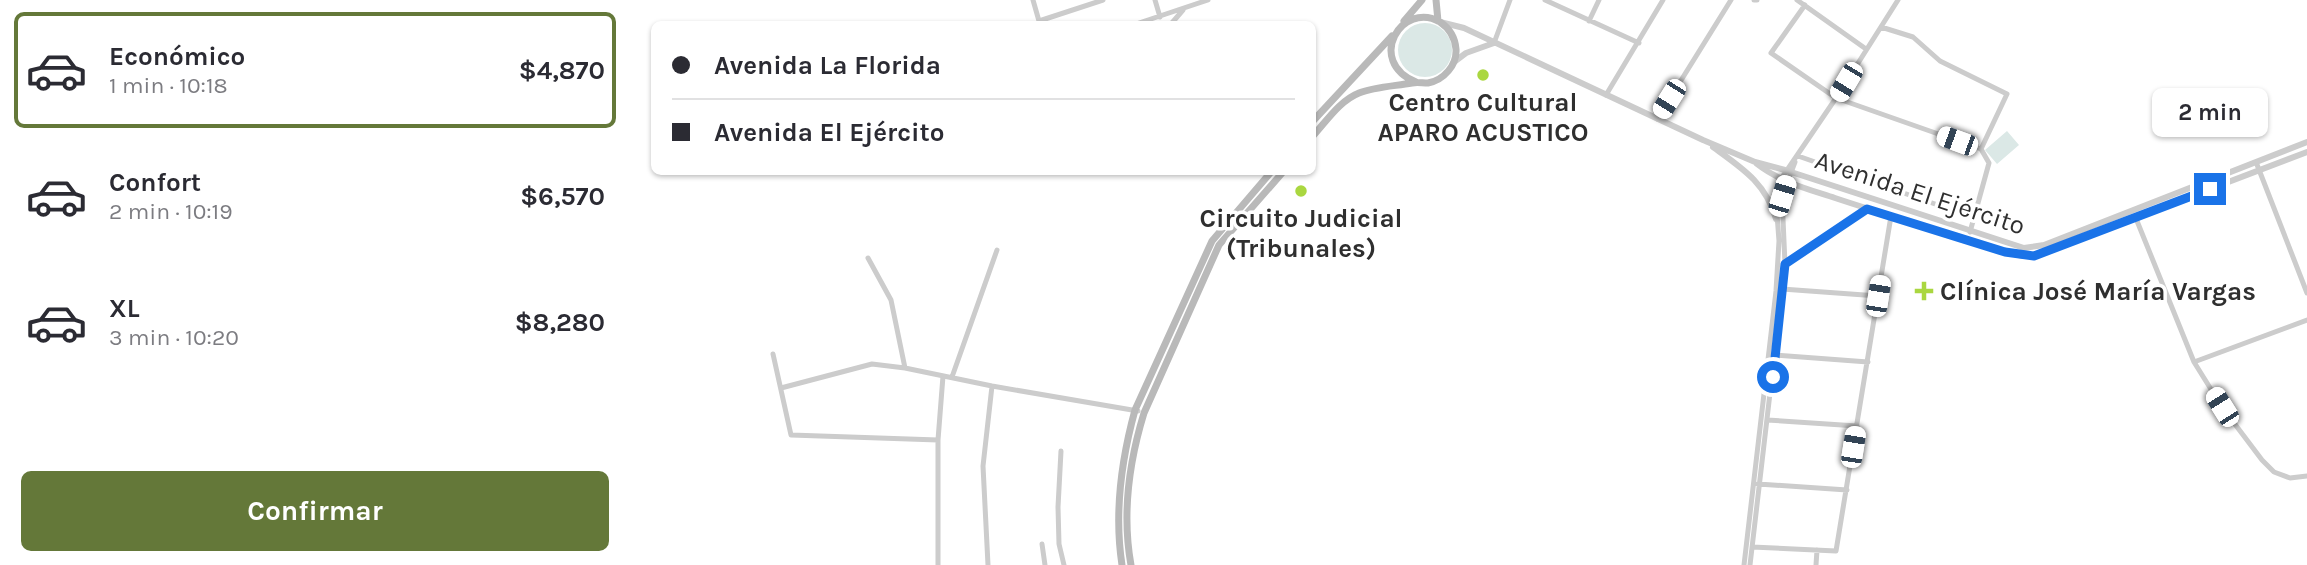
<!DOCTYPE html>
<html lang="es">
<meta charset="utf-8">
<style>
body{margin:0;font-family:Karla,sans-serif;background:#f7f7f7;color:#2b2b33;height:100vh;display:flex;flex-direction:column;font-size:26px;white-space:nowrap}
*{box-sizing:border-box;margin:0}
p{font-size:23px;color:#7c7c81}
.icon{flex:none;width:38px;height:38px;fill:none;stroke:currentColor;stroke-width:2;stroke-linecap:round;stroke-linejoin:round}
.map{position:relative;flex:1;overflow:hidden}
.side{display:flex;flex-direction:column;background:#fff;width:630px}
.side>*{flex:none}
.banner{position:absolute;left:21px;top:21px;width:665px;height:154px;border-radius:10px;box-shadow:0 2px 5px #0004;display:grid;align-content:center;height:154px;padding:0 21px;background:#fff}
.end{position:absolute;width:32px;height:32px;margin:-16px;border:9px solid #1a73e8;background:#fff;box-shadow:0 0 0 4px #fff}
.from{border-radius:50%}
.bubble{position:absolute;height:49px;border-radius:10px;background:#fff;box-shadow:0 2px 5px #0004;font-size:23px;font-weight:700;line-height:49px;text-align:center}
.car{position:absolute;width:21px;height:42px;margin:-21px -10px;border-radius:9px;box-shadow:0 0 5px 2px #0007;background:linear-gradient(#fff 24%,#345 0 40%,#fff 0 76%,#345 0 86%,#fff 0)}
.banner b{display:flex;align-items:center;gap:24px;height:66px;font-size:26px}
.banner b+b{border-top:2px solid #e1e1e2}
.banner i{width:18px;height:18px;background:#2b2b33}
ul{padding:12px 0 0;list-style:none}
li{display:flex;align-items:center;gap:21px;height:116px;margin:0 14px 10px;padding:0 7px;border:4px solid transparent;border-radius:10px}
li div{flex:1}
li b{display:block;font-size:26px}
li em{font-style:normal;font-weight:700}
li.on{border-color:#647839}
li>.icon{width:63px;height:63px;stroke-width:1.5}
.action{display:flex;gap:14px;margin-top:auto;padding:14px 21px}
.action a{flex:1;height:80px;border-radius:10px;background:#647839;color:#fff;font-size:28px;font-weight:700;line-height:80px;text-align:center}
main{display:flex;flex:1;min-height:0}
.map>svg:first-child{display:block}
</style>
<main>
<section class="side">
<ul>
<li class="on"><svg class="icon" aria-label="car" viewBox="0 0 24 24"><path d="M5 17H2v-5l4-1 3-4h7l3 4 3 1v5h-3M9 17h6M6 11h13"/><circle cx="7" cy="17" r="2"/><circle cx="17" cy="17" r="2"/></svg><div><b>Económico</b><p>1 min · 10:18</p></div><em>$4,870</em></li>
<li><svg class="icon" aria-label="car" viewBox="0 0 24 24"><path d="M5 17H2v-5l4-1 3-4h7l3 4 3 1v5h-3M9 17h6M6 11h13"/><circle cx="7" cy="17" r="2"/><circle cx="17" cy="17" r="2"/></svg><div><b>Confort</b><p>2 min · 10:19</p></div><em>$6,570</em></li>
<li><svg class="icon" aria-label="car" viewBox="0 0 24 24"><path d="M5 17H2v-5l4-1 3-4h7l3 4 3 1v5h-3M9 17h6M6 11h13"/><circle cx="7" cy="17" r="2"/><circle cx="17" cy="17" r="2"/></svg><div><b>XL</b><p>3 min · 10:20</p></div><em>$8,280</em></li>
</ul>
<div class="action"><a>Confirmar</a></div>
</section>
<div class="map">
<svg width="1677" height="565" viewBox="0 0 1677 565">
<rect width="100%" height="100%" fill="#fff"/>
<path fill="#dbe8e6" d="M768 50a27 27 0 1 1 54 0a27 27 0 1 1-54 0Z
M1377,131L1389,145L1367,164L1355,150Z"/>
<g fill="none" stroke-linecap="round" stroke-linejoin="round">
<path stroke="#ccc" stroke-width="5" d="M403,0L409,21L473,0
M525,0L530,17
M915,0L1009,43
M1124,0H1127
M1167,0L1236,49
M1175,5L1141,53L1206,98L1351,149L1359,163L1340,232
M959,21L969,0
M506,24L578,0
M541,24L553,10
M1251,27L1283,37L1310,61L1377,94L1351,149
M864,43L880,0
M976,95L1033,0
M1027,119L1101,0
M1168,156L1345,218
M1626,162L1677,293
M1505,216L1564,362L1592,407L1632,460L1644,472L1660,478L1677,476
M238,258L261,300L275,368
M1155,264L1237,209
M1152,289L1248,296
M143,354L161,435L308,440
M1145,355L1238,362
M1564,362L1677,320
M322,377L367,250
M151,388L242,364L275,368L362,386L508,411
M1137,420L1227,426
M431,451L428,507L429,544L434,565
M1128,484L1217,490
M412,544L415,565
M1122,547L1206,551L1261,216
M308,565V440L313,376
M358,565L353,466L362,386
M1114,565L1146,291L1149,241L1146,201L1151,179L1206,98L1268,0
M1120,565L1155,264L1152,196L1165,162
M1186,565L1187,550"/>
<path stroke="#ccc" stroke-width="6" d="M810,22L834,28L1073,140L1125,162L1155,170L1394,248L1414,245L1677,142
M824,62L836,53L864,43
M1083,147C1112,168 1136,183 1146,219
M1127,164C1150,182 1178,189 1205,198C1262,217 1319,233 1375,252L1393,256H1404L1677,152"/>
<path stroke="#b9b9b9" stroke-width="7" d="M806,0L808,21
M774,21L792,0
M682,122L762,36
M682,137C696,122 709,101 729,93C744,87 765,86 782,83C787,82 792,83 798,83C814,80 827,65 826,49C825,38 819,28 810,22C772,0 735,61 786,82
M492,565C484,513 491,461 505,410L582,241L641,172
M501,565C492,515 499,462 514,413L589,245L653,172"/>
</g>
<g fill="none" stroke-linecap="round" stroke-linejoin="round">
<path stroke="#1a73e8" stroke-width="9" d="M1143,377L1155,264L1237,209L1375,252L1404,256L1580,189"/>
</g>
<g fill="#aad740" stroke="#fff" stroke-width="2.5">
<circle cx="853" cy="75" r="7"/>
<circle cx="671" cy="191" r="7"/>
<path d="M1290.5 280.5h7v7h7v7h-7v7h-7v-7h-7v-7h7z"/>
</g>
<g text-anchor="middle" dominant-baseline="central" stroke-width="7" stroke-linejoin="round" paint-order="stroke">
<g font-size="26" font-weight="bold" fill="#2f2f2f" stroke="#fff">
<text x="853" y="102">Centro Cultural<tspan x="853" dy="30">APARO ACUSTICO</tspan></text>
<text x="671" y="218">Circuito Judicial<tspan x="671" dy="30">(Tribunales)</tspan></text>
<text x="1310" y="291" text-anchor="start">Clínica José María Vargas</text>
</g>
<g font-size="26" fill="#2f2f2f" stroke="#fff">
<text transform="translate(1290 193) rotate(18)">Avenida El Ejército</text>
</g>
</g>
</svg>
<i class="end from" style="left:1143px;top:377px"></i>
<i class="end" style="left:1580px;top:189px"></i>
<div class="bubble" style="left:1522px;top:88px;width:116px">2 min</div>
<i class="car" style="left:1216px;top:82px;rotate:211deg"></i>
<i class="car" style="left:1039px;top:99px;rotate:212deg"></i>
<i class="car" style="left:1327px;top:141px;rotate:290deg"></i>
<i class="car" style="left:1152px;top:196px;rotate:17deg"></i>
<i class="car" style="left:1248px;top:296px;rotate:9deg"></i>
<i class="car" style="left:1592px;top:407px;rotate:328deg"></i>
<i class="car" style="left:1223px;top:447px;rotate:9deg"></i>
<div class="banner">
<b><i class="from"></i>Avenida La Florida</b>
<b><i></i>Avenida El Ejército</b>
</div>
</div>
</main>
